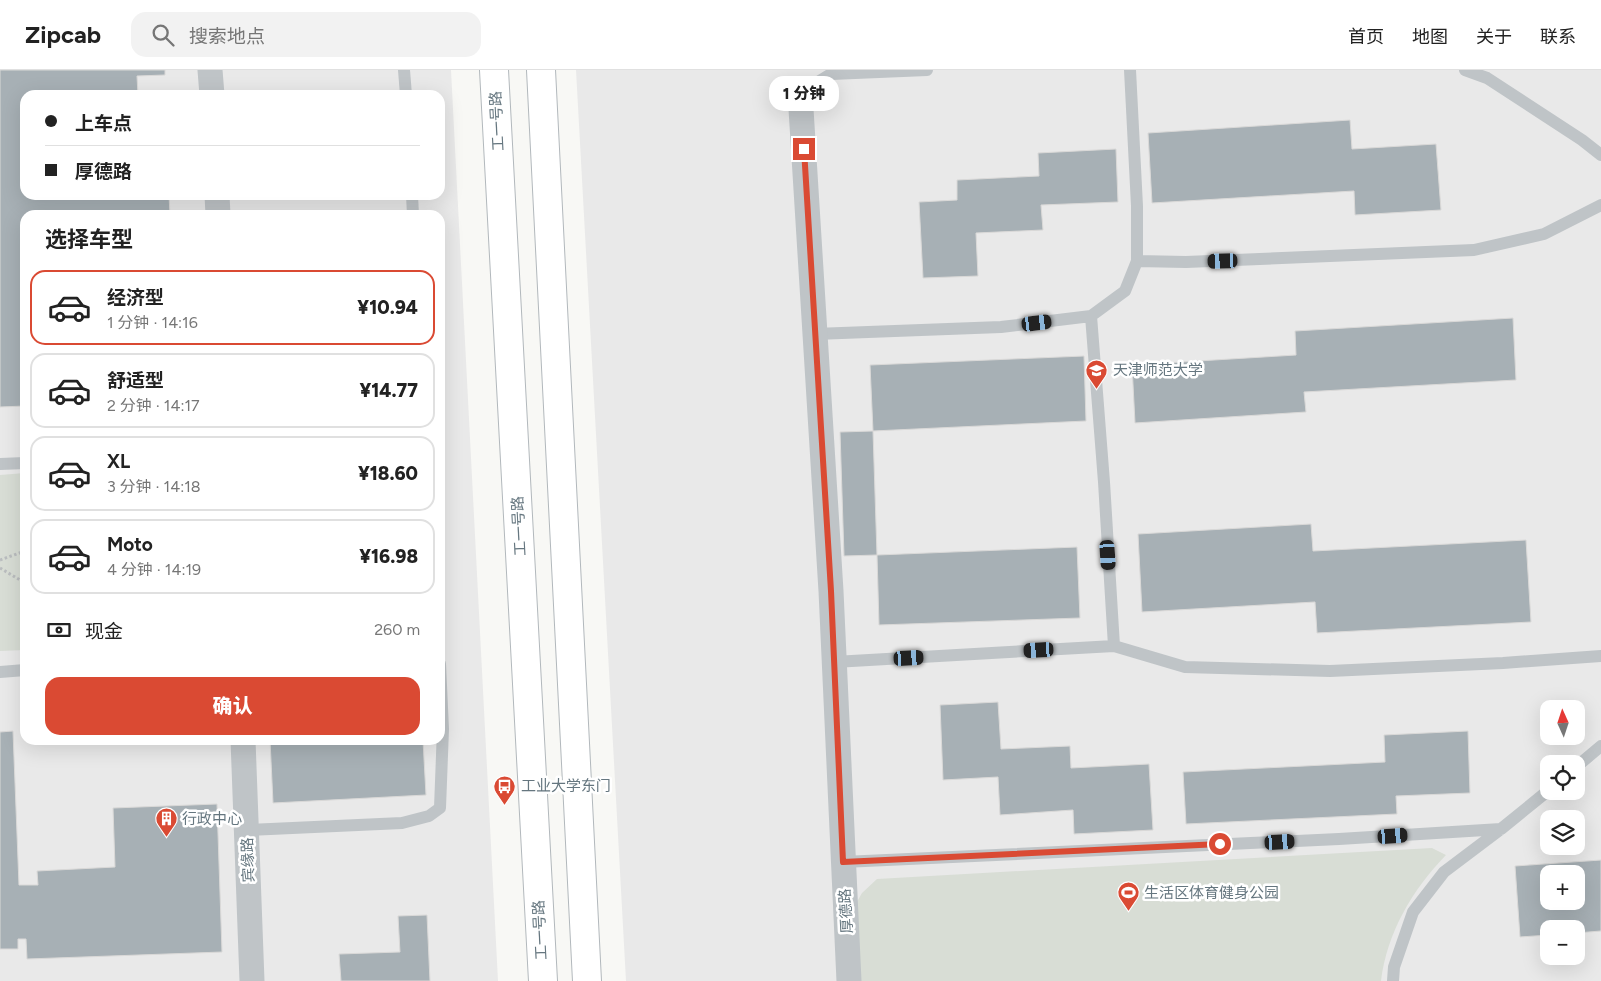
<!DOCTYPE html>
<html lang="zh">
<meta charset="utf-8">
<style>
body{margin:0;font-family:Figtree,"Noto Sans SC",sans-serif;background:#f2f2f2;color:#222;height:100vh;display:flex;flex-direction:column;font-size:19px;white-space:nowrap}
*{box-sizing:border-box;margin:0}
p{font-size:16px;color:#767676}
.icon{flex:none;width:28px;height:28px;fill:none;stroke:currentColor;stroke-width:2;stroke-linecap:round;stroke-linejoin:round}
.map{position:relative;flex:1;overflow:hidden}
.drawer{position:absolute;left:20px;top:140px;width:425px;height:535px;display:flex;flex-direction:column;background:#fff;border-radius:15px;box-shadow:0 5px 20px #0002}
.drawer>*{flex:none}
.banner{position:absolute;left:20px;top:20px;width:425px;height:110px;border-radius:15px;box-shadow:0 5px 20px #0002;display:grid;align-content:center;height:110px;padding:0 25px;background:#fff}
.needle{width:32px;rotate:357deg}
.controls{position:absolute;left:1540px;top:630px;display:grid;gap:10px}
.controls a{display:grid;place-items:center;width:45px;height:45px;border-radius:10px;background:#fff;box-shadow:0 5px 20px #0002;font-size:25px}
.end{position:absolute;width:22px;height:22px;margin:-11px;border:6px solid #da4a33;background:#fff;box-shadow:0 0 0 2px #fff}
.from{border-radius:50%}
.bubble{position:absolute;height:35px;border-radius:15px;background:#fff;box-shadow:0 5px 20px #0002;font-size:16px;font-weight:800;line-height:35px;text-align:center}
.car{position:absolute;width:15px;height:30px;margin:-15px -8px;border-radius:6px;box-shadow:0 0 4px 1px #0007;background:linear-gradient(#222 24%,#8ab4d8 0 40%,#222 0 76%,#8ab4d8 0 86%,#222 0)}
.banner b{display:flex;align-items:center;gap:18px;height:48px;font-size:19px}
.banner b+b{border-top:1px solid #e0e0e0}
.banner i{width:12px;height:12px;background:#222}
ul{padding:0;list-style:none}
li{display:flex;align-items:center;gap:15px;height:75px;margin:0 10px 8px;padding:0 15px;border:2px solid #e0e0e0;border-radius:15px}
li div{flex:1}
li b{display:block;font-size:19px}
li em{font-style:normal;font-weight:800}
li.selected{border-color:#da4a33}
li>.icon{width:45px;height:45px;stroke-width:1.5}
h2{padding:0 25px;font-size:22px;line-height:60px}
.pay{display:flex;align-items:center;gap:12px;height:55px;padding:0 25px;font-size:19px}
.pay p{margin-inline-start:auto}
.action{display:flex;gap:10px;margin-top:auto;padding:10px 25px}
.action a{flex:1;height:58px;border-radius:15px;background:#da4a33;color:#fff;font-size:20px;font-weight:800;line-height:58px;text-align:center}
header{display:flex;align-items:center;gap:30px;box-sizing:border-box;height:70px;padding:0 25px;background:#fff;border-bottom:1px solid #e0e0e0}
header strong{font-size:24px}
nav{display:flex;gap:28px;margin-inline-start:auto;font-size:18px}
.search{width:350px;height:45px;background:#f2f2f2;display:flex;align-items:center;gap:12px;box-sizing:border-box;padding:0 18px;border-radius:15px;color:#767676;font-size:19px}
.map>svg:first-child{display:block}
</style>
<header>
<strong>Zipcab</strong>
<div class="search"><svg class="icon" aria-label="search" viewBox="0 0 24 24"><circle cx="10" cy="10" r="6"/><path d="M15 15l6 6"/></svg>搜索地点</div>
<nav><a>首页</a><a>地图</a><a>关于</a><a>联系</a></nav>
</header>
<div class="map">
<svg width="1601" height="911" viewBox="0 0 1601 911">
<rect width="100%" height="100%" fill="#f8f8f5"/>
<path fill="#e9e9e9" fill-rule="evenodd" d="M0,0H451L498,911H0ZM25,25H440V125H25ZM25,145H440V670H25Z
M576,0H1601V911H626ZM1549,639H1576V666H1549ZM1549,694H1576V721H1549ZM1549,749H1576V776H1549ZM1549,804H1576V831H1549ZM1549,859H1576V886H1549Z"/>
<path fill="#d8ddd5" d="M25,403V580L0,581V405Z
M1432,778L1446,785C1412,820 1387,863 1381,911H857L854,837L862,823L877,809Z"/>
<path fill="#a7b0b5" stroke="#dad9d8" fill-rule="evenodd" d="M0,0H165V5L137,6L138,25H25V125H169L170,145H25V336L0,337Z
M1350,50L1352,79L1436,74L1441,140L1355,145L1354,121L1152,133L1148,63Z
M1116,79L1118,132L1041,135L1043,160L976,163L978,206L923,208L919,132L957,130V110L1039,106L1038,83Z
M1513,248L1516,310L1304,322L1306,342L1135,353L1132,295L1296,285L1295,261Z
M1084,286L1086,351L873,361L870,295Z
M873,361L877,485L844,486L840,362Z
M1311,454L1313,481L1526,470L1531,552L1317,563L1315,532L1142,542L1138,464Z
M1077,477L1080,548L879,555L877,485Z
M998,632L1001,679L1070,676L1071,698L1149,694L1153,760L1074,764L1073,740L1000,745L998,707L943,710L940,635Z
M13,661L19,815H38L37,801L115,797L113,738L217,734L222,882L27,889L26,869H18V879H0V662Z
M1468,661L1470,723L1396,726L1397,744L1186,754L1183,702L1385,692L1384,665Z
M270,670H423L426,725L273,733Z
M1601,790V861L1576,863V859H1549V865L1520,867L1515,796ZM1549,804H1576V831H1549Z
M427,845L430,911H341L339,884L400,882L398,846Z"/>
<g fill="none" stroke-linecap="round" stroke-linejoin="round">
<defs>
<path id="secondary" d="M494,0L543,911
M541,0L587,911"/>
</defs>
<use href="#secondary" stroke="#b2b8bc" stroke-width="30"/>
<path stroke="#babdbf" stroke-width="3" stroke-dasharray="2.5 2.5" stroke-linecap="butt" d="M0,490L25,481
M0,498L25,513"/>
<path stroke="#bfc4c7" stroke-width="12" d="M404,0L406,25
M1465,0L1487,8L1582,70L1601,85
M800,23L831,4L927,0
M412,125L413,145
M1137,191L1186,192L1474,180L1544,164L1601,135
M815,264L1001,257L1091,246L1125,221L1137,191V136L1130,0
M0,394L25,393
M1114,576L1185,597L1330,601L1503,593L1601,586
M834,592L1114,576L1104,412L1091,246
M0,602L25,600
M1576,697L1601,676
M246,760L402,753L429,746L440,738L443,659L440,594
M843,792L1339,769L1501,759
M1393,911L1394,897L1413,842L1444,802L1501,759L1549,720"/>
<path stroke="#bfc4c7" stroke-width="25" d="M210,0L212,25
M800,23L831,521L849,911
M217,125L218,145
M243,670L252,911"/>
<use href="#secondary" stroke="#fff" stroke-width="28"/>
</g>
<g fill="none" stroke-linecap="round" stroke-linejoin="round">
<path stroke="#da4a33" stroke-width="6" d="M804,79L831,521L843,792L1220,774"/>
</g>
<defs>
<symbol id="university-pin" viewBox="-11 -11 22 30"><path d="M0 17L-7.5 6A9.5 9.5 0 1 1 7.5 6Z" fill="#da4a33" stroke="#fff"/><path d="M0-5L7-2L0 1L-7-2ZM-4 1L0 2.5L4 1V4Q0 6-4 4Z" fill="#fff"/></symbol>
<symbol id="bus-pin" viewBox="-11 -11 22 30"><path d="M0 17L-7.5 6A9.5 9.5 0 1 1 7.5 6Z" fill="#da4a33" stroke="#fff"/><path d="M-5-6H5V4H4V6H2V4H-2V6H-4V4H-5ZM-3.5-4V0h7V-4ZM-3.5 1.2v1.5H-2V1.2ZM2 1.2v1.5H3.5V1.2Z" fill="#fff"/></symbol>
<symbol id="building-pin" viewBox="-11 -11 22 30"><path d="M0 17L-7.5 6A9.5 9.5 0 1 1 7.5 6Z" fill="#da4a33" stroke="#fff"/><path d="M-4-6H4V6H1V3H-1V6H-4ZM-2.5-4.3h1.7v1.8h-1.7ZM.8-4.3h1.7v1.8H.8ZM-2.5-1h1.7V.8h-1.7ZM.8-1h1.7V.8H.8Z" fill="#fff"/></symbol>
<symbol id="stadium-pin" viewBox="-11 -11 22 30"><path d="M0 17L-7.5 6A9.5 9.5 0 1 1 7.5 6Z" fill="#da4a33" stroke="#fff"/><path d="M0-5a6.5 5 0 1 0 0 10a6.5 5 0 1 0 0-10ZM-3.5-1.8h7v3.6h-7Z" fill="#fff"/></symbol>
</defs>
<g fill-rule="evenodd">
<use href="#university-pin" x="1084" y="288" width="25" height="34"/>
<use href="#bus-pin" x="492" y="704" width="25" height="34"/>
<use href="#building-pin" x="154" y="736" width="25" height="34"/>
<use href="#stadium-pin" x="1116" y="810" width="25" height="34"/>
</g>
<g text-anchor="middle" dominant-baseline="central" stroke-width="5" stroke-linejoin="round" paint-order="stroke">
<g font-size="15" fill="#65767f" stroke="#fff">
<text transform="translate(497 51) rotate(-93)">工一号路</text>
<text transform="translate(519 456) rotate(-93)">工一号路</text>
<text transform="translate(248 790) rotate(-92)">宾缘路</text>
<text transform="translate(846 841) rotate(-93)">厚德路</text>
<text transform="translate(540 860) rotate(-93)">工一号路</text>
</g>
<g font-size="15" fill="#65767f" stroke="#fff" text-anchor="start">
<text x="1113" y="300">天津师范大学</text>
<text x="521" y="716">工业大学东门</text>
<text x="182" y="749">行政中心</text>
<text x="1144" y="823">生活区体育健身公园</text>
</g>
</g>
</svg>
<div class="controls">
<a><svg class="needle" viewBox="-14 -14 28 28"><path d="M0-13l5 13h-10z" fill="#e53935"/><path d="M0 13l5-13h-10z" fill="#767676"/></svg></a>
<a><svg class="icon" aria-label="locate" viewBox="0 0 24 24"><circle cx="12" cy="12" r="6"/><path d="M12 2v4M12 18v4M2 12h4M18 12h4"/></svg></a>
<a><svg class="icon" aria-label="layers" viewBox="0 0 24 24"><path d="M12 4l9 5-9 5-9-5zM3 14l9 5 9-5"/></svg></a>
<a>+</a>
<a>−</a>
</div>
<i class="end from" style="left:1220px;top:774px"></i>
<i class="end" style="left:804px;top:79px"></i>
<div class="bubble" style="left:769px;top:6px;width:70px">1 分钟</div>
<i class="car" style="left:1223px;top:191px;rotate:268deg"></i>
<i class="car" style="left:1037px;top:253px;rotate:83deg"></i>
<i class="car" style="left:1108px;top:485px;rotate:176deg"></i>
<i class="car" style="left:1039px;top:580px;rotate:267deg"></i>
<i class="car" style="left:909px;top:588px;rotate:87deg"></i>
<i class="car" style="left:1393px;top:766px;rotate:86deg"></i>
<i class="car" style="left:1280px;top:772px;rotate:87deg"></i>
<div class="banner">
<b><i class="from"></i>上车点</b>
<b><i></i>厚德路</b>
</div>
<section class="drawer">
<h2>选择车型</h2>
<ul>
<li class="selected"><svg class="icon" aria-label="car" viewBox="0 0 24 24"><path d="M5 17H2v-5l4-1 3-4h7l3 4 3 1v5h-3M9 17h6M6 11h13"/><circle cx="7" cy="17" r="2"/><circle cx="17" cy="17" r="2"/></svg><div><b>经济型</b><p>1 分钟 · 14:16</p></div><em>¥10.94</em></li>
<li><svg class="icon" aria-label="car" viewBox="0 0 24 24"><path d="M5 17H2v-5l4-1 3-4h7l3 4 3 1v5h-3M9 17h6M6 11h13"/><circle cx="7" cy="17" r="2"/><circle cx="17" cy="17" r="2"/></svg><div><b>舒适型</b><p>2 分钟 · 14:17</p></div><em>¥14.77</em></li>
<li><svg class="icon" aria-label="car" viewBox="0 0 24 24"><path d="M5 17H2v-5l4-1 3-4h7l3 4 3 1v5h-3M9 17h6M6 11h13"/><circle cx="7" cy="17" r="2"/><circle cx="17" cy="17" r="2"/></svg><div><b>XL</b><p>3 分钟 · 14:18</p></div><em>¥18.60</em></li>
<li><svg class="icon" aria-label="car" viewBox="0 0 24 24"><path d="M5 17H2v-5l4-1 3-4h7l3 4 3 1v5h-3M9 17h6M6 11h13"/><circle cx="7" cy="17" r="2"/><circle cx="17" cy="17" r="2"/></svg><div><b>Moto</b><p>4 分钟 · 14:19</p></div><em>¥16.98</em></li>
</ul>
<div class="pay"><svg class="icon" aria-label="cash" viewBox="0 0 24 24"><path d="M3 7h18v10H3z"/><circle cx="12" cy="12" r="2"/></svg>现金<p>260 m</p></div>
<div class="action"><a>确认</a></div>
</section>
</div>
